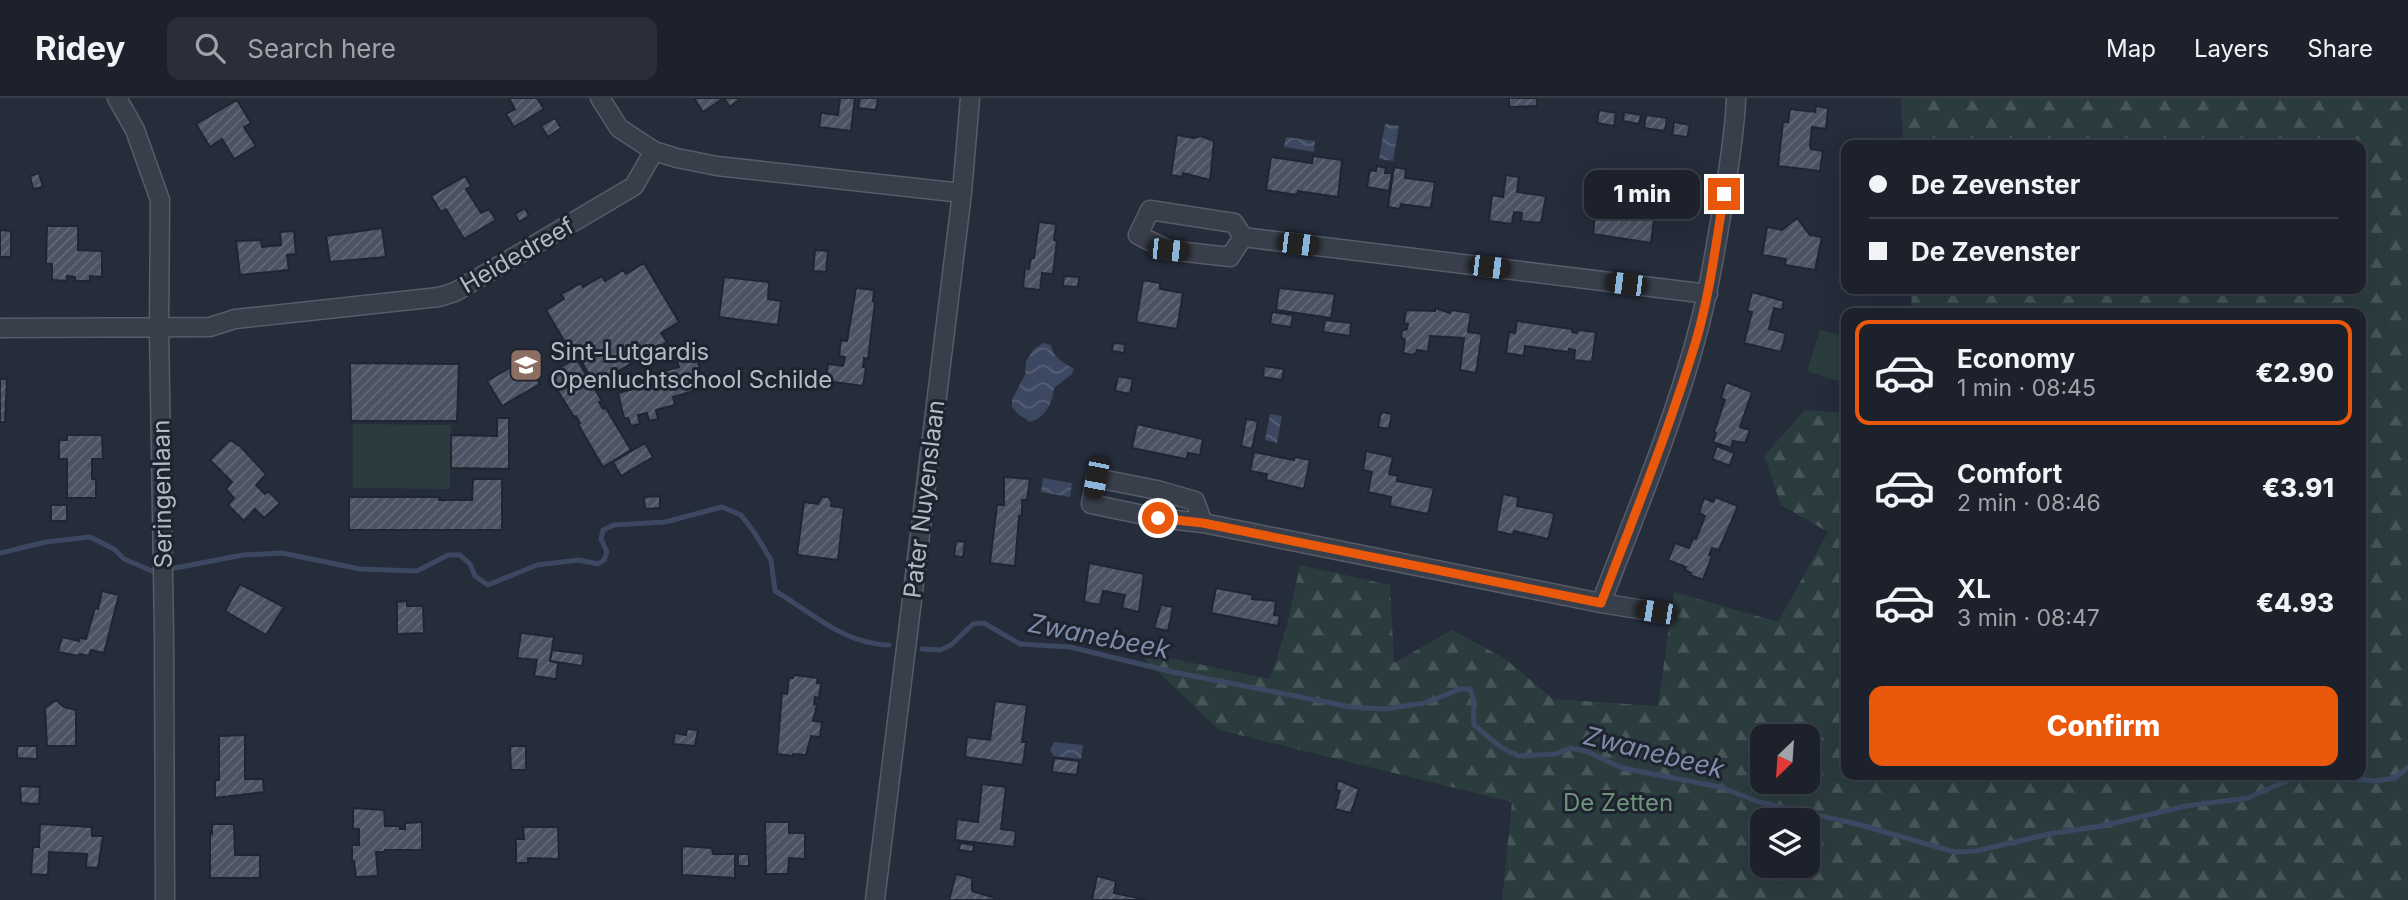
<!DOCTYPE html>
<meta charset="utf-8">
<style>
body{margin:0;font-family:Inter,sans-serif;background:#292e38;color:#f1f3f6;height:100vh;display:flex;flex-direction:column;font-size:26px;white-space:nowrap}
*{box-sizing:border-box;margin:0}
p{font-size:23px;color:#a0a3a9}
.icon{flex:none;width:38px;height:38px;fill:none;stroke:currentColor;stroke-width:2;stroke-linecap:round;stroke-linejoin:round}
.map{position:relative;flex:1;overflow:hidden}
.drawer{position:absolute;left:1841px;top:210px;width:525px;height:472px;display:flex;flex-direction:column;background:#1c212c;border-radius:14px;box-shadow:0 7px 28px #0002,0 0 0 2px #3a3e48}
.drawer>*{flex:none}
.banner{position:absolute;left:1841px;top:42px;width:525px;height:154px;border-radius:14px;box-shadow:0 7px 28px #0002,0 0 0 2px #3a3e48;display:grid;align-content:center;height:154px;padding:0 28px;background:#1c212c}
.needle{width:46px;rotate:205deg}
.tools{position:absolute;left:1750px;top:626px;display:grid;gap:14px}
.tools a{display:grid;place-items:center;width:70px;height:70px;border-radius:14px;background:#1c212c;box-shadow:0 7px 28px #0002,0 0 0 2px #3a3e48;font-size:35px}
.end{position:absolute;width:32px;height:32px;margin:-16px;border:9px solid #ea580c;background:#fff;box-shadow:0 0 0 4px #fff}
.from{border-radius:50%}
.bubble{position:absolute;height:49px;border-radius:14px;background:#1c212c;box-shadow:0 7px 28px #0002,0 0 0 2px #3a3e48;font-size:23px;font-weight:800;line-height:49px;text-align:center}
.car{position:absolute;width:21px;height:42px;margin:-21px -10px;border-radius:9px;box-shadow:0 0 5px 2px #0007;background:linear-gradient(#222 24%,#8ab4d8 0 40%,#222 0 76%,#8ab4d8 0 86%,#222 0)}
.banner b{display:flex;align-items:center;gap:24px;height:66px;font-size:26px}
.banner b+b{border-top:2px solid #3a3e48}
.banner i{width:18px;height:18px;background:#f1f3f6}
ul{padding:12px 0 0;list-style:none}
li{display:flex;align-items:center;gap:21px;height:105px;margin:0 14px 10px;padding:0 14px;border:4px solid transparent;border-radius:14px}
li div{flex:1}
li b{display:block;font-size:26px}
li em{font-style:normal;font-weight:800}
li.on{border-color:#ea580c}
li>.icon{width:63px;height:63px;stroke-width:1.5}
.cta{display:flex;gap:14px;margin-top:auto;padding:14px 28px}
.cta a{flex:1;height:80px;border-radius:14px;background:#ea580c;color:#fff;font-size:28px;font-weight:800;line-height:80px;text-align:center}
header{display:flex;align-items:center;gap:42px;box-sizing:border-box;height:98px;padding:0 35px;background:#1c212c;border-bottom:2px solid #3a3e48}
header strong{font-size:33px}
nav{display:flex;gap:38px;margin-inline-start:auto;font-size:24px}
.search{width:490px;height:63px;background:#292e38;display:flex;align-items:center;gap:18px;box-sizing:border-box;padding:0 24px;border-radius:14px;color:#a0a3a9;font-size:26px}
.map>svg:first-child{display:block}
</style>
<header>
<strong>Ridey</strong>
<div class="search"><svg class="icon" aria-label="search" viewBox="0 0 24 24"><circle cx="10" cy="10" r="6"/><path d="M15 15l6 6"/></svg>Search here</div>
<nav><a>Map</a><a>Layers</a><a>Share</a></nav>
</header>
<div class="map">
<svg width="2408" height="802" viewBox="0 0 2408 802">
<defs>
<pattern id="forest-firs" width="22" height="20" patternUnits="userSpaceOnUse" patternTransform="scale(1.75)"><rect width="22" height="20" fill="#2b3c3f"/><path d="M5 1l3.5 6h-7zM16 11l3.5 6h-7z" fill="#475659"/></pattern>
<pattern id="water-waves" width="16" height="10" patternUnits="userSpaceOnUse" patternTransform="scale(1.75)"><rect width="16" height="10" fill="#3c4861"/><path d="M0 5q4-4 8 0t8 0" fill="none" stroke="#566076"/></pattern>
<pattern id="building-hatch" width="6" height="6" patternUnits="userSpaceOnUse" patternTransform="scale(1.75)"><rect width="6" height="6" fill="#4b5262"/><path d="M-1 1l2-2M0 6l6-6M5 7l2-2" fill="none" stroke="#636977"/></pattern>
</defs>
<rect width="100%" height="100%" fill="#252c3a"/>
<path fill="url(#forest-firs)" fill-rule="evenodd" d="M1901,0H2408V802H1502L1512,704L1219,632L1136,553L1270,581L1287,527L1300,467L1390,487L1394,565L1452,532L1504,560L1553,601L1658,608L1674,494L1778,524L1828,434L1781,407L1764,358L1805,312L1846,315V677H2361V215H1912L1911,191H2361V47H1903ZM1762,639H1808V684H1762ZM1762,723H1808V768H1762Z"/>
<path fill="#2b3c3f" d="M1820,231L1846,239V286L1807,273Z
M353,326L451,327L450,391L353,390Z"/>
<path fill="url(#water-waves)" d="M1385,26L1399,28L1393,63L1379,61Z
M1286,39L1315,43L1314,54L1284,49Z
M1043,245L1051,247C1053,260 1063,264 1074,271L1072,276L1054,290C1052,306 1046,319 1030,324L1018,316L1012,309V301L1025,277L1026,263L1034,251Z
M1270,316L1282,318L1277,345L1265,342Z
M1043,380L1072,385L1070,399L1041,394Z
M1054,644L1083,647L1081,661L1054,658L1050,652Z"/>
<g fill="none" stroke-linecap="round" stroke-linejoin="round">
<path stroke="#3c4861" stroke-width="5" d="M0,455L46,444L90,439L114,451L124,461L152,473
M175,470L243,457L282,455L360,471L417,473L448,457H460L470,466L475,478L488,487L537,467L579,462L598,466L604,462L607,454L601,441L603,432L614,427L665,424L722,409L741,417L754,434L771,462L775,493C813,515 843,546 889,547
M922,551L940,552L951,547L973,526L984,525L1020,546L1070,549L1173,574L1351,609L1384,611L1425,605L1460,591H1470C1477,605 1472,613 1474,627L1502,650L1519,658L1556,656L1570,650L1586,653L1622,670L1720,689L1759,704L1857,726L1955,754L1976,753L2054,735L2102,728L2186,708L2248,700L2300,677
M2315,677L2375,683L2395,680L2408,669"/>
</g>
<path fill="url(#building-hatch)" stroke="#202531" stroke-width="2" d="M509,0H537L544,11L514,29L506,16L515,11Z
M694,0H741L730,9L724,0L703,14Z
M840,0H855L851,33L819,29L821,15L838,17Z
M860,0H878L876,12L858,10Z
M1509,0H1537V8L1509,9Z
M237,2L251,25L244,29L256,48L234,61L222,41L210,49L196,26Z
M1816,8L1828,10L1826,31L1812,29L1810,48L1811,51L1823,53L1820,73L1778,68L1783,24H1788L1790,11L1815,14Z
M1599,12L1616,15L1614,28L1597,25Z
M1624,14L1641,17L1639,26L1623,23Z
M1646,17L1667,20L1665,33L1644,30Z
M555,20L561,30L548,39L541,28Z
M1674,24L1690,27L1687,39L1672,37Z
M1177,37L1194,40L1201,38L1214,43L1210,82L1183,75L1182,79L1171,77Z
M1313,58L1342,62L1338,99L1298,93L1297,97L1266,92L1271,59L1312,65Z
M1377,68L1386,70L1385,75H1392L1389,93L1367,89L1370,72L1376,73Z
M1394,69L1406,71L1405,80L1435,84L1431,110L1401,106L1400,111L1388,109Z
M39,75L43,89L33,91L30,78Z
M1506,77L1519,79L1517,94L1546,98L1541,125L1521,123L1522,115L1514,114L1512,126L1489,123L1492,97L1503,99Z
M465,78L471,88L466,91L481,115L489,111L496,122L464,141L446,111L441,114L431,98Z
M1639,88L1658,91L1651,145L1593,136L1595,116L1634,122Z
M525,110L529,118L519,124L515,116Z
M1797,120L1810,137L1822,139L1815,172L1785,167L1786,161L1762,157L1767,129L1782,132Z
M1039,124L1056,126L1054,142L1057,143L1053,176L1042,175L1040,192L1023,190L1025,170L1029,171L1031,160H1034Z
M47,128H78V152L102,153V179L90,178V183H75V179L67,178V183L52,182V166H46Z
M382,130L386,159L330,164L326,138Z
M0,132L11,133V159H0Z
M294,133L296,156L287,157L289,172L240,177L236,143L261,142L262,149L281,147L280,134Z
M815,152L828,153L826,174L813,173Z
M644,165L679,224L661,235L667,244L595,287L579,259L575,261L546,212L564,201L561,196L581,185L583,189L602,178L605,183L623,172L626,176Z
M1064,178L1079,179L1078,189L1063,188Z
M724,179L769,184L768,201L781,203L778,227L719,219Z
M1143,182L1160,185V191L1183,195L1177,231L1136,224Z
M856,190L874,192L873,203L875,204L868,261L864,260L863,269L866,270L863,288L826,283L828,266L843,268L845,259L839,258L841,242L847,243Z
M1279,190L1335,196L1331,220L1276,212Z
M1752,194L1784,203L1782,212L1774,210L1769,231L1786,235L1781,254L1744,245L1752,214L1747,213Z
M1435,210L1450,215L1451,212L1471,215L1468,234L1482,236L1476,275L1460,272L1464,240L1430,238L1428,254L1417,252L1416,255L1412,257L1403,255L1405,242L1401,239L1402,233L1407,231L1408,226L1404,225L1406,212L1435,213Z
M1272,214L1293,217L1291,229L1270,226Z
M1325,222L1351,225L1350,238L1323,234Z
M1517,223L1572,231V234L1577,235L1578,232L1596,234L1592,264L1574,262L1575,252L1569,251V254L1525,248L1524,258L1506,255L1509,234L1515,235Z
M1113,245L1125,246L1124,255L1112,253Z
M696,257L703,282L692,285L694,293L673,299L675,307L656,312L658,321L649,323L647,315L638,317L640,326L631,328L628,320H624L618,295L659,284L656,275L679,269L677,262Z
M576,260L602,303L599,304L603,311L605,309L631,352L603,369L578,326L580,325L576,318L574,319L548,277Z
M525,261L540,286L502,308L487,283Z
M350,265L459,266L457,323H351Z
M1264,268L1284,271L1282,282L1263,279Z
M1118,278L1133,281L1130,296L1115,293Z
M0,281H7L5,324H0Z
M1726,284L1752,294L1740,329L1750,332L1745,345L1733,343L1731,350L1713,344L1716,335L1714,334L1725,302L1721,300Z
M1381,314L1392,316L1389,331L1378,329Z
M497,320H509V371L451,370V337L497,338Z
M1246,321L1258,323L1252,351L1241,348Z
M1137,326L1203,341L1200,357L1188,355L1186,361L1132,350Z
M67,337H102L103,361H92V381H96V400H67V361H59V342H67Z
M230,342L241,349L266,376L256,387L265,396L268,393L280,405L264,420L255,411L244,423L228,407L234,400L226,391L232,384L210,362Z
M645,345L653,359L621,378L613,364Z
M1717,348L1734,355L1730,368L1712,361Z
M1366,353L1393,359L1389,376L1398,378L1397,383L1434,390L1428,416L1390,408L1391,399L1368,394L1372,374L1363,372Z
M1254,354L1294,362L1295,359L1310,362L1304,391L1266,382L1267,376L1250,373Z
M1004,379L1030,381L1027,402H1022V417L1019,418L1015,468L990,465L997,407H1004Z
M473,381H502V432H349V399H439V402H472Z
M1503,396L1518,399L1517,408L1553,415L1554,418L1548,441L1514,433L1513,437L1496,433Z
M660,398V410L645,411L644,399Z
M822,399H828L832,404L831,408L844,410L838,462L797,457L804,404L818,406Z
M1715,399L1738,408L1719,452L1712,450L1709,457L1712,458L1703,482L1690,477L1691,475L1685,472L1686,469L1668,462L1675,445L1689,450L1693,440L1696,441L1705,418L1699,415L1704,400L1713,404Z
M51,407H67V423H51Z
M956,443L965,444L963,459L954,458Z
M1089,465L1144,476L1139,514L1122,510L1125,497L1103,493L1100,507L1084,504Z
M240,486L284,509L266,537L225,513Z
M1216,490L1253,497L1252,501L1276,503L1274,517L1280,518L1278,528L1211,515Z
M102,493L119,497L104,555L91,552L89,558L80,556L79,558L58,554L62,539L79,543V540L86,541L95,510L98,511Z
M407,503V508H423L424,535L397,536V504Z
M1161,507L1173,509L1168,533L1154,530Z
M521,535L554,539L550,563L558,565L556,581L534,578L537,562L517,560Z
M552,552L584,556L582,568L550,563Z
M794,577L818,580L817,585H821L819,600L815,599L814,606L817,607L813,623L822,624L820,639L811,638L806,657L793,656V658L777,656L782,595L787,596L789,580H793Z
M56,602L64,609L76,612V648H47L45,610Z
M995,603L1027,607L1022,644H1026L1023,667L965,659L967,639L990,642Z
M687,631L698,632L695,648L673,646L675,635L686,637Z
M245,637V681H263L264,694L215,700V682H219V638Z
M17,648H37V661L17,660Z
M510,648H526V672H511Z
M1054,660L1079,663L1077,677L1052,674Z
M1338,682L1359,691L1351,715L1335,711L1340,693L1336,692Z
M982,686L1006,689L1001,731L1016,733L1014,749L955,742L957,721L978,724Z
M20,688L40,689L39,706L21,705Z
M353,710L384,712L385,728H400V731H405V725L422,724V752H385L384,754H376L378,778L356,779L354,763H352V747H359V731H353Z
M765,724H789V735H805V761L789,760L788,776H766Z
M40,726L92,729V738H103L98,770L86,769L87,756L49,754L48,777L31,776L33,749H39Z
M212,726H234L235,757H260V780H210V735L212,736Z
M523,729H558L559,761L528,760V765H516V741H524Z
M960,745L974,747L973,754L959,752Z
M682,748L712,750L713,756H735V780L682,777Z
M738,756H749V768H738Z
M956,776L972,780V793L995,800L994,802H949Z
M1097,778L1116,783L1114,795L1148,802H1092Z"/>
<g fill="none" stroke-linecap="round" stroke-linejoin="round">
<defs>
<path id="minor" d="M117,0L135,32L160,102L159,231L164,536L165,802
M600,0L619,30L654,53L677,60L717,68L962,95
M1150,112L1234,125L1243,139L1230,159L1168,152L1138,137Z
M1243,139L1708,196
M0,230L210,229L235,221L439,199L455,194L634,88L654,53
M1203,425L1195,403L1157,392L1096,380L1091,406L1158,420L1203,425L1601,505C1634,419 1672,329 1696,240C1709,194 1716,147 1724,100C1729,67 1735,34 1736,0
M1601,505L1656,514
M875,802L962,95L970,0"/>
</defs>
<use href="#minor" stroke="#575c68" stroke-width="21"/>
<use href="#minor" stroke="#383e4a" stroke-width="18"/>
</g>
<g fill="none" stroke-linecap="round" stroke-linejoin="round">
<path stroke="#ea580c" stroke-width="9" d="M1158,420L1203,425L1601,505C1634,418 1669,332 1696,243C1710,195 1716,145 1724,96"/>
</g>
<defs>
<symbol id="school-square" viewBox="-11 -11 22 22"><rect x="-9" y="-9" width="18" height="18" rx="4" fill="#8d6e63" stroke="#1e232f"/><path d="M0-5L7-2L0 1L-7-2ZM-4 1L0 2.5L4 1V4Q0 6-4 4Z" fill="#fff"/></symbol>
</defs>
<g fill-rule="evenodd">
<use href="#school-square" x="507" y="248" width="38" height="38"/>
</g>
<g text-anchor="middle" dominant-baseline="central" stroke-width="6" stroke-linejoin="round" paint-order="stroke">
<g font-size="24" fill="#b4b9c6" stroke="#1e232f">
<text transform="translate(517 157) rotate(-30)">Heidedreef</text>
<text transform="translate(162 396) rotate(-91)">Seringenlaan</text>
<text transform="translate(924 401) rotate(-83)">Pater Nuyenslaan</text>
</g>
<g font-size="24" fill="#b4b9c6" stroke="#1e232f" text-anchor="start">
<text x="550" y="253">Sint-Lutgardis<tspan x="550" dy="28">Openluchtschool Schilde</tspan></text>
</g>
<g font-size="24" fill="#6d947a" stroke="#1e232f">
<text x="1618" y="704">De Zetten</text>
</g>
<g font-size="26" font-style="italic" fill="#7e8daa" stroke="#1e232f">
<text transform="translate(1099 538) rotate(11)">Zwanebeek</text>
<text transform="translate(1654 654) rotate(14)">Zwanebeek</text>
</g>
</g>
</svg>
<div class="tools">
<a><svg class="needle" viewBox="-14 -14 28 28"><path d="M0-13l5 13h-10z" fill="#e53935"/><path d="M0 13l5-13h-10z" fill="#a0a3a9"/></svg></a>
<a><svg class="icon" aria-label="layers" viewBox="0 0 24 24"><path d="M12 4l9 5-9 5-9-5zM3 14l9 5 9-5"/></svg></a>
</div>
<i class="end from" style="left:1158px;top:420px"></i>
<i class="end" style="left:1724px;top:96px"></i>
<div class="bubble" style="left:1584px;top:72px;width:116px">1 min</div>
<i class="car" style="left:1298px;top:146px;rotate:97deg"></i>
<i class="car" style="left:1168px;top:152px;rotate:96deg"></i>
<i class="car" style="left:1489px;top:169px;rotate:97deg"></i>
<i class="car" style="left:1626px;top:186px;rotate:277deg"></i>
<i class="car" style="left:1096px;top:380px;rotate:191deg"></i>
<i class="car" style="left:1656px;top:514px;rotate:279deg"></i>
<div class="banner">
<b><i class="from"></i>De Zevenster</b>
<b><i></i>De Zevenster</b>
</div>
<section class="drawer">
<ul>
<li class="on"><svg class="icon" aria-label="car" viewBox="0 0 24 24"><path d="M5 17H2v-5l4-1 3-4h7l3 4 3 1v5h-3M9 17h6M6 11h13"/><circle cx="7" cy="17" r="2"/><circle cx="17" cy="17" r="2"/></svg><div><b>Economy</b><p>1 min · 08:45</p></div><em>€2.90</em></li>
<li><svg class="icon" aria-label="car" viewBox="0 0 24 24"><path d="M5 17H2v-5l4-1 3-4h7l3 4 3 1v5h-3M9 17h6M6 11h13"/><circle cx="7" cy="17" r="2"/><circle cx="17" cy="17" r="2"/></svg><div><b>Comfort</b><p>2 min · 08:46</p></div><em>€3.91</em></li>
<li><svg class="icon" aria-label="car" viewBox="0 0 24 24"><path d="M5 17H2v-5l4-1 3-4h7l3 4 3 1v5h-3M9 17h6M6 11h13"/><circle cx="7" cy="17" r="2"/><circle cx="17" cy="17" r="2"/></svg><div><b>XL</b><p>3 min · 08:47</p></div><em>€4.93</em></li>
</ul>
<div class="cta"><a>Confirm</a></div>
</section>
</div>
